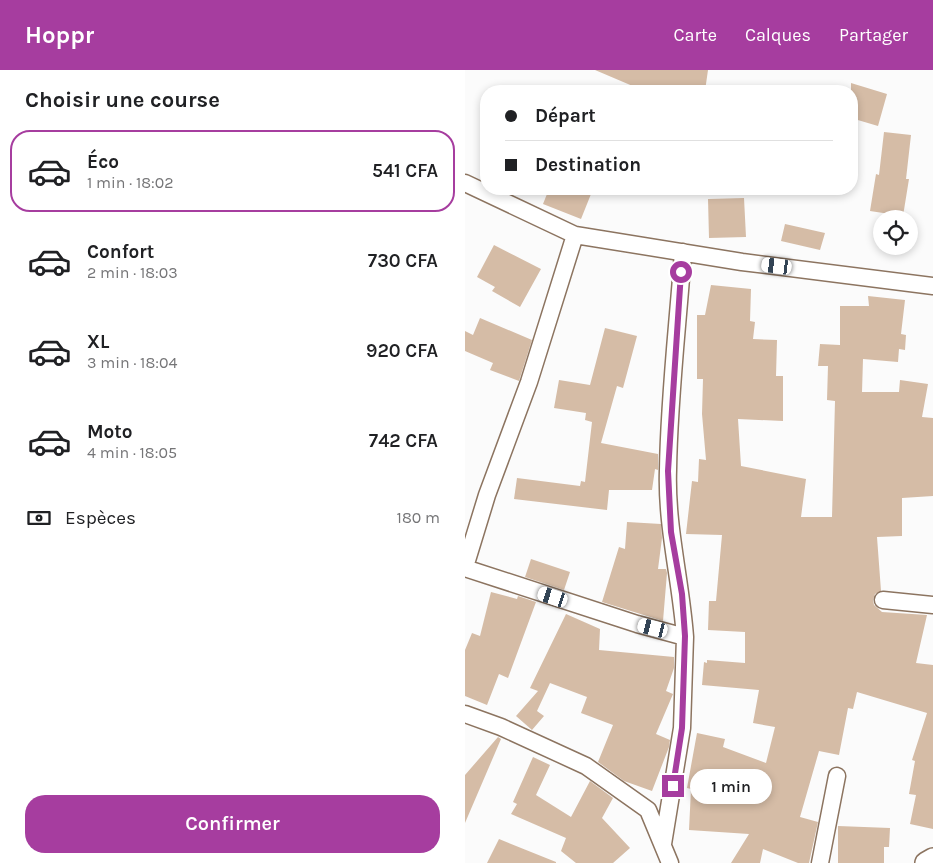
<!DOCTYPE html>
<html lang="fr">
<meta charset="utf-8">
<style>
body{margin:0;font-family:Karla,sans-serif;background:#f6f6f6;color:#202124;height:100vh;display:flex;flex-direction:column;font-size:19px;white-space:nowrap}
*{box-sizing:border-box;margin:0}
p{font-size:16px;color:#757577}
.icon{flex:none;width:28px;height:28px;fill:none;stroke:currentColor;stroke-width:2;stroke-linecap:round;stroke-linejoin:round}
.map{position:relative;flex:1;overflow:hidden}
.side{display:flex;flex-direction:column;background:#fff;width:465px}
.side>*{flex:none}
.guide{position:absolute;left:15px;top:15px;width:378px;height:110px;border-radius:20px;box-shadow:0 2px 8px #0003;display:grid;align-content:center;height:110px;padding:0 25px;background:#fff}
.tools{position:absolute;left:408px;top:140px;display:grid;gap:10px}
.tools a{display:grid;place-items:center;width:45px;height:45px;border-radius:50%;background:#fff;box-shadow:0 2px 8px #0003;font-size:25px}
.end{position:absolute;width:22px;height:22px;margin:-11px;border:6px solid #a63d9f;background:#fff;box-shadow:0 0 0 2px #fff}
.from{border-radius:50%}
.bubble{position:absolute;height:35px;border-radius:18px;background:#fff;box-shadow:0 2px 8px #0003;font-size:16px;font-weight:600;line-height:35px;text-align:center}
.car{position:absolute;width:15px;height:30px;margin:-15px -8px;border-radius:6px;box-shadow:0 0 4px 1px #0007;background:linear-gradient(#fff 24%,#345 0 40%,#fff 0 76%,#345 0 86%,#fff 0)}
.guide b{display:flex;align-items:center;gap:18px;height:48px;font-size:19px}
.guide b+b{border-top:1px solid #e0e0e0}
.guide i{width:12px;height:12px;background:#202124}
ul{padding:0;list-style:none}
li{display:flex;align-items:center;gap:15px;height:82px;margin:0 10px 8px;padding:0 15px;border:2px solid transparent;border-radius:20px}
li div{flex:1}
li b{display:block;font-size:19px}
li em{font-style:normal;font-weight:600}
li.active{border-color:#a63d9f}
li>.icon{width:45px;height:45px;stroke-width:1.5}
h2{padding:0 25px;font-size:22px;line-height:60px}
.pay{display:flex;align-items:center;gap:12px;height:55px;padding:0 25px;font-size:19px}
.pay p{margin-inline-start:auto}
.button{display:flex;gap:10px;margin-top:auto;padding:10px 25px}
.button a{flex:1;height:58px;border-radius:20px;background:#a63d9f;color:#fff;font-size:20px;font-weight:600;line-height:58px;text-align:center}
header{display:flex;align-items:center;gap:30px;box-sizing:border-box;height:70px;padding:0 25px;background:#a63d9f;color:#fff}
header strong{font-size:24px}
nav{display:flex;gap:28px;margin-inline-start:auto;font-size:18px}
main{display:flex;flex:1;min-height:0}
.map>svg:first-child{display:block}
</style>
<header>
<strong>Hoppr</strong>
<nav><a>Carte</a><a>Calques</a><a>Partager</a></nav>
</header>
<main>
<section class="side">
<h2>Choisir une course</h2>
<ul>
<li class="active"><svg class="icon" aria-label="car" viewBox="0 0 24 24"><path d="M5 17H2v-5l4-1 3-4h7l3 4 3 1v5h-3M9 17h6M6 11h13"/><circle cx="7" cy="17" r="2"/><circle cx="17" cy="17" r="2"/></svg><div><b>Éco</b><p>1 min · 18:02</p></div><em>541 CFA</em></li>
<li><svg class="icon" aria-label="car" viewBox="0 0 24 24"><path d="M5 17H2v-5l4-1 3-4h7l3 4 3 1v5h-3M9 17h6M6 11h13"/><circle cx="7" cy="17" r="2"/><circle cx="17" cy="17" r="2"/></svg><div><b>Confort</b><p>2 min · 18:03</p></div><em>730 CFA</em></li>
<li><svg class="icon" aria-label="car" viewBox="0 0 24 24"><path d="M5 17H2v-5l4-1 3-4h7l3 4 3 1v5h-3M9 17h6M6 11h13"/><circle cx="7" cy="17" r="2"/><circle cx="17" cy="17" r="2"/></svg><div><b>XL</b><p>3 min · 18:04</p></div><em>920 CFA</em></li>
<li><svg class="icon" aria-label="car" viewBox="0 0 24 24"><path d="M5 17H2v-5l4-1 3-4h7l3 4 3 1v5h-3M9 17h6M6 11h13"/><circle cx="7" cy="17" r="2"/><circle cx="17" cy="17" r="2"/></svg><div><b>Moto</b><p>4 min · 18:05</p></div><em>742 CFA</em></li>
</ul>
<div class="pay"><svg class="icon" aria-label="cash" viewBox="0 0 24 24"><path d="M3 7h18v10H3z"/><circle cx="12" cy="12" r="2"/></svg>Espèces<p>180 m</p></div>
<div class="button"><a>Confirmer</a></div>
</section>
<div class="map">
<svg width="468" height="793" viewBox="0 0 468 793">
<rect width="100%" height="100%" fill="#fbfbfb"/>
<path fill="#d5bca6" d="M130,0H243L240,21H203L170,17Z
M386,13L422,24L413,56L386,48Z
M419,62L446,65L441,109H444L438,146L405,141L411,104L414,105Z
M84,119H128L116,149L78,134Z
M279,128L281,167L244,168L243,129Z
M320,154L360,163L355,180L316,171Z
M29,175L76,199L55,237L27,221L30,217L12,207Z
M246,215L286,219L285,251L290,252L288,269L312,270L311,306H318V351L273,349L276,396L341,409L336,447H367L370,331L362,330L363,296H353L355,274L375,275V236H404L403,226L440,230L436,264L441,265L440,280L434,279L433,292L398,289L397,322H434L435,310L463,314L457,347L468,348V426L437,428V466L412,467L416,521L410,524L408,530L409,535L417,542L462,545L451,593L468,595V759L445,754L451,725L444,724L450,691L447,690L462,643L392,622L388,639L383,638L374,685L354,681L335,747L353,752L344,793H333L298,779L295,793H266L284,764L224,760L226,719L222,718L232,663L260,669L258,677L301,693L310,657L288,653L294,620L237,615L239,592L242,593V590L280,593V562L243,560L244,531H251L257,465L221,464L227,411L233,412L234,389L241,390L237,344L238,309H232V245H240Z
M15,248L67,270L54,311L25,300L28,293L0,281V261L8,265Z
M140,258L172,266L158,318L152,316L136,373L193,384V400L190,399L187,420H144L142,440L49,429L52,408L115,416L116,411L120,412L127,352L120,350L121,343L89,338L94,310L125,315Z
M162,452L196,454L197,468L193,499H201L202,503L198,551L137,532L154,477L160,479Z
M66,489L105,502L99,520L60,507Z
M26,522L52,529L53,526L71,532L43,608L34,604L22,635L0,626V580L7,563L15,566Z
M101,544L135,559L134,580L209,587V598L201,621L208,624L191,664L205,670L204,677L187,721L159,711L133,692L148,655L116,643L122,627L85,613L72,641L79,646L67,660L51,646L73,621L65,618Z
M33,667L36,669L0,753V705Z
M68,687L85,695L71,725L106,747L125,711L148,728L137,748L165,778L148,793H111L96,781L101,768L46,744L52,734L48,732Z
M373,756L425,758L424,777H419V793H373Z
M34,769L91,792V793H22Z"/>
<g fill="none" stroke-linecap="round" stroke-linejoin="round">
<defs>
<path id="minor" d="M0,113L110,165L277,192L468,216
M218,182C213,254 204,327 203,400C201,456 216,511 220,567
M0,497L22,425L64,312L110,165
M0,498L172,554L220,567L217,658L198,774
M418,530L468,535
M0,644L36,657L121,696L183,740L205,793
M355,793L372,706"/>
<path id="tertiary" d="M461,793L468,789"/>
</defs>
<use href="#minor" stroke="#8c7460" stroke-width="19"/>
<use href="#tertiary" stroke="#8c7460" stroke-width="24"/>
<use href="#minor" stroke="#fff" stroke-width="16"/>
<use href="#tertiary" stroke="#fff" stroke-width="21"/>
</g>
<g fill="none" stroke-linecap="round" stroke-linejoin="round">
<path stroke="#a63d9f" stroke-width="6" d="M208,716L217,658L220,566L217,524L206,462L203,401L216,202"/>
</g>
</svg>
<div class="tools">
<a><svg class="icon" aria-label="locate" viewBox="0 0 24 24"><circle cx="12" cy="12" r="6"/><path d="M12 2v4M12 18v4M2 12h4M18 12h4"/></svg></a>
</div>
<i class="end from" style="left:216px;top:202px"></i>
<i class="end" style="left:208px;top:716px"></i>
<div class="bubble" style="left:225px;top:699px;width:82px">1 min</div>
<i class="car" style="left:312px;top:196px;rotate:277deg"></i>
<i class="car" style="left:88px;top:527px;rotate:288deg"></i>
<i class="car" style="left:188px;top:558px;rotate:284deg"></i>
<div class="guide">
<b><i class="from"></i>Départ</b>
<b><i></i>Destination</b>
</div>
</div>
</main>
